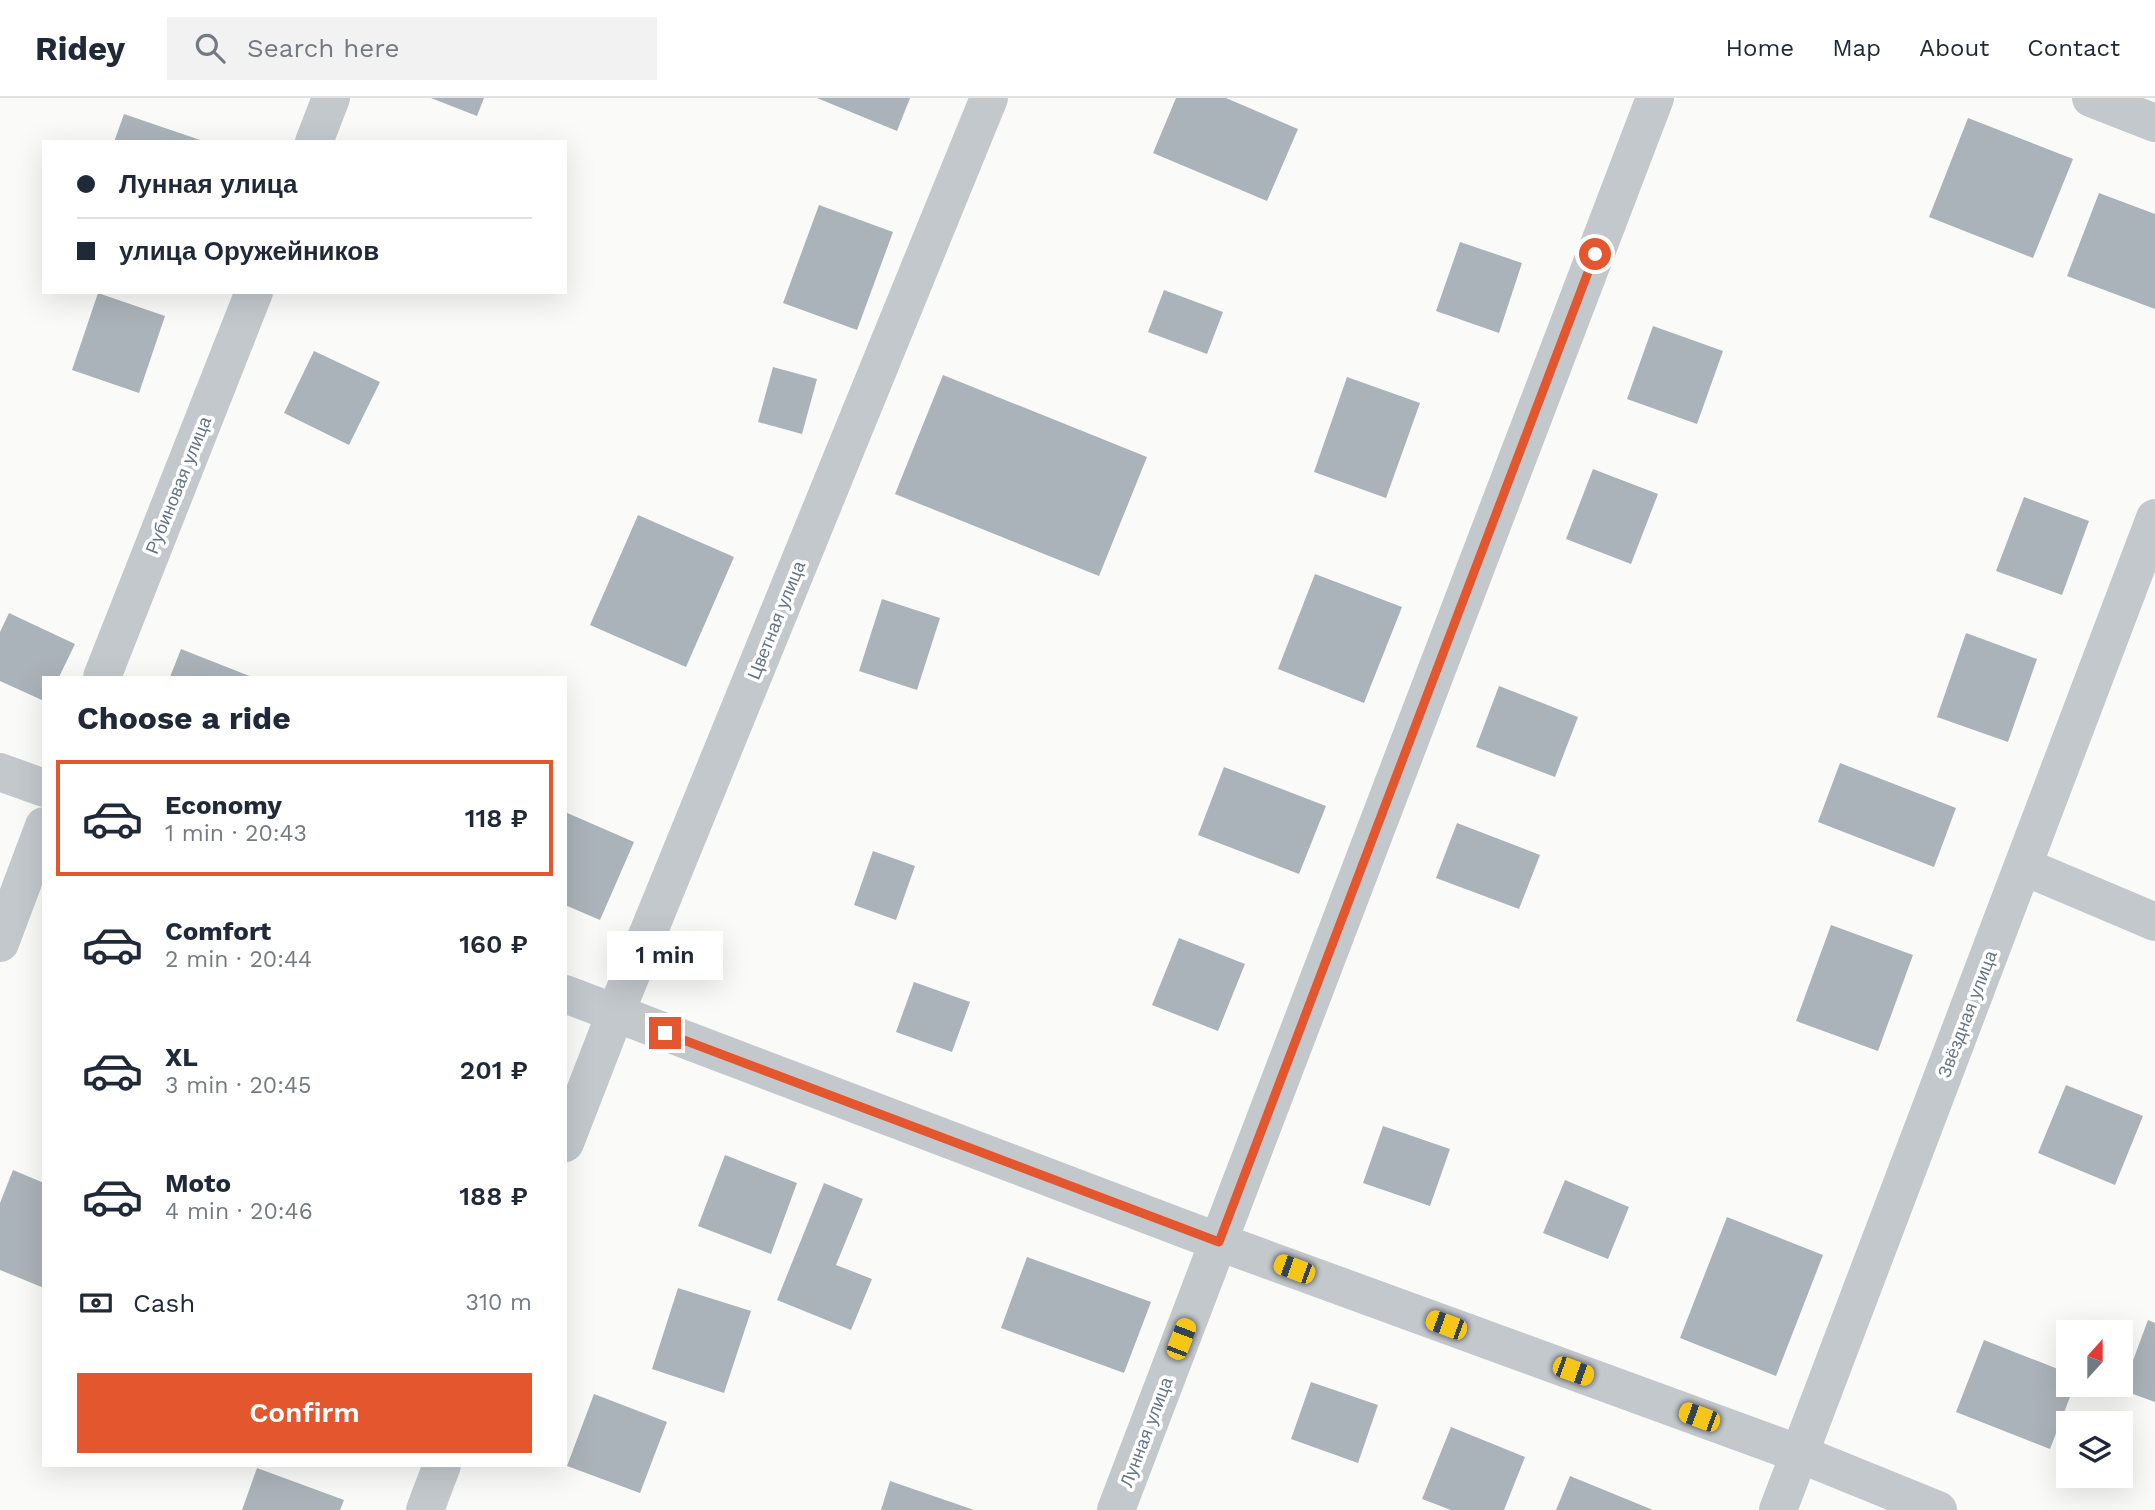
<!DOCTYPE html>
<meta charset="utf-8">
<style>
body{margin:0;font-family:"Work Sans",sans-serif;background:#f2f2f3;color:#1f2937;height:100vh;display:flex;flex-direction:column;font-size:26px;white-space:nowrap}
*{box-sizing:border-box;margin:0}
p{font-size:23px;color:#747a83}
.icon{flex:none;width:38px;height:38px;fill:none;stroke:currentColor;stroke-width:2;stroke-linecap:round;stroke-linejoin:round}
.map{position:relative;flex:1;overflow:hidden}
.drawer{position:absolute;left:42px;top:578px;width:525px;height:791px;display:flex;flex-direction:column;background:#fff;border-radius:0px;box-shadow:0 7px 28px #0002}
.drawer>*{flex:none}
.banner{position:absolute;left:42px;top:42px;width:525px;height:154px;border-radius:0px;box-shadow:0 7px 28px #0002;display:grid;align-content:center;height:154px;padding:0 35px;background:#fff}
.needle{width:46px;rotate:21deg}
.fabs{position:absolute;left:2056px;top:1222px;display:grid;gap:14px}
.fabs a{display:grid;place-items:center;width:77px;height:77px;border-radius:0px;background:#fff;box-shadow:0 7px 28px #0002;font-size:35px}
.end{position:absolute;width:32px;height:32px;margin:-16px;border:9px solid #e4572e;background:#fff;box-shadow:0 0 0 4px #fff}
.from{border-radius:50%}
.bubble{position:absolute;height:49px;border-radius:0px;background:#fff;box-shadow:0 7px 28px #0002;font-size:23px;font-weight:600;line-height:49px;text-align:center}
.car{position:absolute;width:21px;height:42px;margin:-21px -10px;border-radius:9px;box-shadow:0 0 5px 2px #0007;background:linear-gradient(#f5c518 24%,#345 0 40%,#f5c518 0 76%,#345 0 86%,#f5c518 0)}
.banner b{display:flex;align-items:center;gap:24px;height:66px;font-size:26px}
.banner b+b{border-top:2px solid #e0e1e3}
.banner i{width:18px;height:18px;background:#1f2937}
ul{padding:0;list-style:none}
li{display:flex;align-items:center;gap:21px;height:116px;margin:0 14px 10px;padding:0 21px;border:4px solid transparent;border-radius:0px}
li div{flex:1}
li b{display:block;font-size:26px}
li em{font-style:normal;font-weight:600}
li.active{border-color:#e4572e}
li>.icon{width:63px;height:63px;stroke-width:1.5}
h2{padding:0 35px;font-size:32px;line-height:84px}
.pay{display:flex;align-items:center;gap:18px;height:77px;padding:0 35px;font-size:26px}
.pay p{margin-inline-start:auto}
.button{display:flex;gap:14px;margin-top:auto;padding:14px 35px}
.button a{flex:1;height:80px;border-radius:0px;background:#e4572e;color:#fff;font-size:28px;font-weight:600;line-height:80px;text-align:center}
header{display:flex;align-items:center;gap:42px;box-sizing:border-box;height:98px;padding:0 35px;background:#fff;border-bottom:2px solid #e0e1e3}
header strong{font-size:33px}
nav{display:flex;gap:38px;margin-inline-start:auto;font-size:24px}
.search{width:490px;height:63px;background:#f2f2f3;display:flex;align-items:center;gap:18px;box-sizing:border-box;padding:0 24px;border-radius:0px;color:#747a83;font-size:26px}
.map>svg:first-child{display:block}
</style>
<header>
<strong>Ridey</strong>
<div class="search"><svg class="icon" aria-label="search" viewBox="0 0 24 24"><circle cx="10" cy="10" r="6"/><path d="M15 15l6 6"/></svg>Search here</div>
<nav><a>Home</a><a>Map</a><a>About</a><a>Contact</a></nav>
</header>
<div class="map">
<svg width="2155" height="1412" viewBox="0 0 2155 1412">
<rect width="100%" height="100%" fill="#fafaf8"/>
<path fill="#aab3b9" d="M431,0H484L477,18Z
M817,0H910L897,33Z
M1176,0H1226L1298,31L1267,103L1153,55Z
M124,16L203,43V44H114Z
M1968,20L2073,61L2033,160L1929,119Z
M2099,95L2155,116V211L2067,178Z
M819,107L893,134L857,232L783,205Z
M1460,144L1522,165L1499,235L1436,213Z
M1164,192L1223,214L1207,256L1148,234Z
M98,195L165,218L139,295L72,272Z
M1653,228L1723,253L1697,326L1627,301Z
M314,253L380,284L349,347L284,315Z
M773,269L817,281L802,336L758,324Z
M943,277L1147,359L1099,478L895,396Z
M1347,279L1420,305L1386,400L1314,374Z
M1593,371L1658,396L1631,466L1566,441Z
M2024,399L2089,423L2062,497L1996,473Z
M638,417L734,459L686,569L590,527Z
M1315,476L1402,509L1364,605L1278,571Z
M882,501L940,520L917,592L859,573Z
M9,515L75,546L59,579H44V603L0,583V534Z
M1966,535L2037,561L2008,644L1937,619Z
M181,551L252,579H170Z
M1499,588L1578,619L1555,679L1476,649Z
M1840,665L1956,710L1934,769L1818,724Z
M1224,669L1326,708L1299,776L1198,737Z
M565,714L634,744L600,822L565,807Z
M1457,725L1540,757L1519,811L1436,780Z
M873,753L915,768L896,822L854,807Z
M1831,827L1913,857L1878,953L1796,923Z
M1179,840L1245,866L1218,933L1152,907Z
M914,884L970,904L952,954L896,934Z
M2066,987L2143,1018L2115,1087L2038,1055Z
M1383,1028L1450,1051L1430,1108L1363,1085Z
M725,1057L797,1085L771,1156L698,1128Z
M13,1072L44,1085V1190L0,1172V1105Z
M1565,1082L1629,1109L1608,1161L1543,1135Z
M824,1085L863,1101L836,1167L872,1181L851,1232L777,1202Z
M1727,1119L1823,1157L1776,1278L1680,1240Z
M1027,1159L1151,1204L1124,1275L1001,1230Z
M678,1190L751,1213L724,1295L652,1271Z
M2148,1222L2155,1225V1304L2122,1292Z
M1984,1242L2068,1275V1286H2075L2050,1351L1956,1314Z
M1311,1284L1378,1307L1358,1365L1291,1341Z
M594,1296L667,1324L640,1395L567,1368Z
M1451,1329L1525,1359L1504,1412H1451L1422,1401Z
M257,1370L344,1402L340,1412H242Z
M1570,1378L1653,1412H1556Z
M890,1383L974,1412H881Z"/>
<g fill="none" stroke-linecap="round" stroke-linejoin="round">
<path stroke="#c3c8cc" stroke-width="38" d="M2091,0L2155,25
M314,44L331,0
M102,579L254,194
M0,674L44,690
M2023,768L2155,824
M0,845L44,728
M565,896L1219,1144L1800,1356L1938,1412
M565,1045L615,916L989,0
M425,1412L442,1367
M1116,1412L1655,0
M1778,1412L2155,420"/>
</g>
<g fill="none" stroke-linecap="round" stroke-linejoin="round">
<path stroke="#e4572e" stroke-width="9" d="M665,935L1219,1144L1595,156"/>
</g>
<g text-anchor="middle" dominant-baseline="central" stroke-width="7" stroke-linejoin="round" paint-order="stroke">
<g font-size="18" fill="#657683" stroke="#fff">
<text transform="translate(178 387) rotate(-68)">Рубиновая улица</text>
<text transform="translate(776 522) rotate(-68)">Цветная улица</text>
<text transform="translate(1967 916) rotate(-69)">Звёздная улица</text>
<text transform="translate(1146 1334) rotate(-69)">Лунная улица</text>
</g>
</g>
</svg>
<div class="fabs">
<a><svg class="needle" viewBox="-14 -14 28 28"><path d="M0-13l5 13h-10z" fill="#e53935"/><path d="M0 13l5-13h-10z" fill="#747a83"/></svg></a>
<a><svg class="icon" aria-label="layers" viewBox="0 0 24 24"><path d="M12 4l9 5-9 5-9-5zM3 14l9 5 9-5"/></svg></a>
</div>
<i class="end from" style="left:1595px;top:156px"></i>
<i class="end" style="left:665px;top:935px"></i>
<div class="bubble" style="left:607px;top:833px;width:116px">1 min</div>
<i class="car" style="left:1294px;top:1171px;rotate:290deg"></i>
<i class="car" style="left:1446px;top:1227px;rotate:290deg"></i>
<i class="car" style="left:1181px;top:1241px;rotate:21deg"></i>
<i class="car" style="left:1573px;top:1273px;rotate:110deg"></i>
<i class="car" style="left:1699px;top:1319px;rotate:290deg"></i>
<div class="banner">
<b><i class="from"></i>Лунная улица</b>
<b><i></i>улица Оружейников</b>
</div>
<section class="drawer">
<h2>Choose a ride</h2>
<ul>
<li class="active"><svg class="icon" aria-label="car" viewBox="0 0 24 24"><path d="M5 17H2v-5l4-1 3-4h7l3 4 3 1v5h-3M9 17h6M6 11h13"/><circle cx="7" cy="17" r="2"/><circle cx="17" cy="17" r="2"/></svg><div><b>Economy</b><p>1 min · 20:43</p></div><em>118 ₽</em></li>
<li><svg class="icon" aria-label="car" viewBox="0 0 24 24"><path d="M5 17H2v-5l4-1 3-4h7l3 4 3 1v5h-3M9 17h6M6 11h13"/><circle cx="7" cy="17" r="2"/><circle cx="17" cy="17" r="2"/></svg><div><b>Comfort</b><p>2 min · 20:44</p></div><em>160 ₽</em></li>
<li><svg class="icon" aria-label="car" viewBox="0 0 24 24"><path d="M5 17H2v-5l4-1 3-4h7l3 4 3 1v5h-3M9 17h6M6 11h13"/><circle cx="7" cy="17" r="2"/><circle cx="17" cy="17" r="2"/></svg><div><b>XL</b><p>3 min · 20:45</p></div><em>201 ₽</em></li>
<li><svg class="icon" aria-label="car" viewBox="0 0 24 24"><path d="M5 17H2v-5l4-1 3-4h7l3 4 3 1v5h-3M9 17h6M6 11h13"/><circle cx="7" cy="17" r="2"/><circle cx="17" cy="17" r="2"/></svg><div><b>Moto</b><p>4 min · 20:46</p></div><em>188 ₽</em></li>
</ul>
<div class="pay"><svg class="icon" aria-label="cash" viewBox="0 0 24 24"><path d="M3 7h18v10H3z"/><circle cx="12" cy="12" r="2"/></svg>Cash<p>310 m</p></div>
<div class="button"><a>Confirm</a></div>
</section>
</div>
